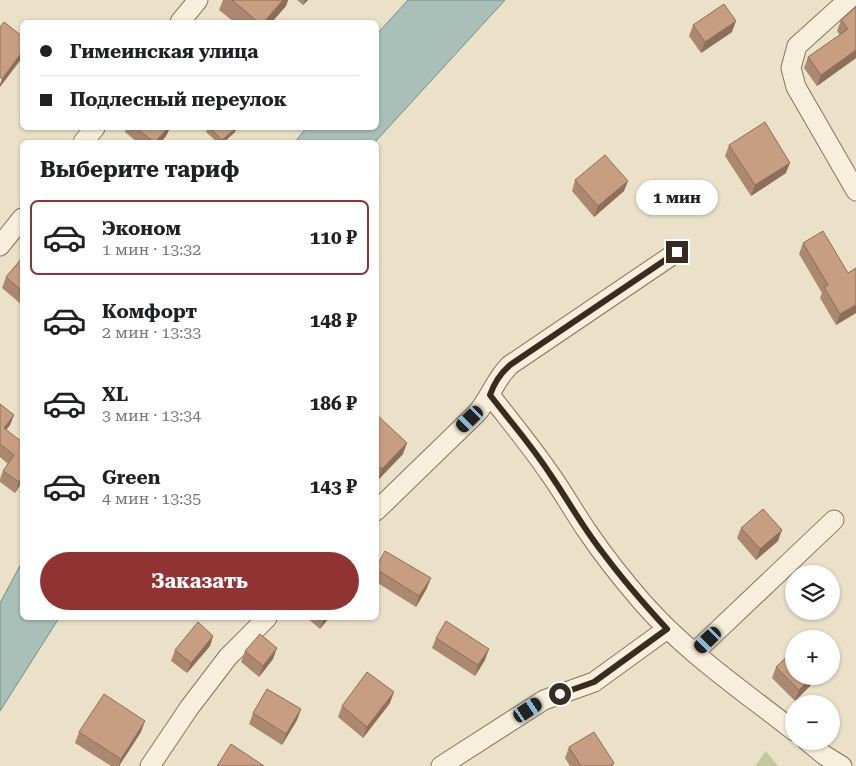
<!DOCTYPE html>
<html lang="ru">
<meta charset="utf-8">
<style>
body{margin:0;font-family:"Roboto Serif",serif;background:#f6f6f6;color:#202124;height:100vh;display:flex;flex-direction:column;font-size:19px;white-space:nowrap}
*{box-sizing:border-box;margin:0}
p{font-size:16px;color:#757577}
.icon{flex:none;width:28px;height:28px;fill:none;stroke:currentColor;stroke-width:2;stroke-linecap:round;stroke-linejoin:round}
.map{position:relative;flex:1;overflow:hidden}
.details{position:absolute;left:20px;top:140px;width:359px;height:480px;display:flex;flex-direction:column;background:#fff;border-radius:8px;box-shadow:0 1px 4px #0004}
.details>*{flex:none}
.banner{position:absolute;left:20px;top:20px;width:359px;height:110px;border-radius:8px;box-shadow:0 1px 4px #0004;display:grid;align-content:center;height:110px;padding:0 20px;background:#fff}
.tools{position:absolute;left:785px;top:565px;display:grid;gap:10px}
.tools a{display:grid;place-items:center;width:55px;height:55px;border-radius:50%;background:#fff;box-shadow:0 1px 4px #0004;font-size:25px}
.end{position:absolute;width:22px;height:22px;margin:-11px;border:6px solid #382c21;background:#fff;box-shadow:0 0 0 2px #fff}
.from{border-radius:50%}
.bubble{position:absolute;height:35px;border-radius:18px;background:#fff;box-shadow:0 1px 4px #0004;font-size:16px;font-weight:700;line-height:35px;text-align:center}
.car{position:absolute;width:15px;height:30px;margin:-15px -8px;border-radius:6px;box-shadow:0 0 4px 1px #0007;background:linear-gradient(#222 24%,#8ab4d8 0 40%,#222 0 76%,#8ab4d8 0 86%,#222 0)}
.banner b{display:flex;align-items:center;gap:18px;height:48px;font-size:19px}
.banner b+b{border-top:1px solid #e0e0e0}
.banner i{width:12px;height:12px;background:#202124}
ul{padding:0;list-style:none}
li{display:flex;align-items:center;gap:15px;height:75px;margin:0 10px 8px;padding:0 10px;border:2px solid transparent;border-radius:8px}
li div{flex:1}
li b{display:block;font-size:19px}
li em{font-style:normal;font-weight:700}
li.current{border-color:#913333}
li>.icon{width:45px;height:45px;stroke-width:1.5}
h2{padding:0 20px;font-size:22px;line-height:60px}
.button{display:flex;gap:10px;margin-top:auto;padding:10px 20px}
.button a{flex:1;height:58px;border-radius:30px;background:#913333;color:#fff;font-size:20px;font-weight:700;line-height:58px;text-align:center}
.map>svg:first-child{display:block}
</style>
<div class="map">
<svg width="856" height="766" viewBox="0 0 856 766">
<rect width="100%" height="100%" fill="#ebe1c8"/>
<path fill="#c4c99d" d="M766,751L778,766H755Z"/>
<path fill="#a9c0b9" stroke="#708e87" d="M408,0H505L375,142H295L306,128H376V35Z
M22,562V618H59L0,711V603Z"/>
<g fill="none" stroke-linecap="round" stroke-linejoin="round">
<defs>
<path id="minor" d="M848,0L797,46L791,68L796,87L856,191
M180,22L198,0
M83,142L95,128
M0,246L22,218
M490,395C510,421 531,446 550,474C563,492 574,512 587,531C604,556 623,580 643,603C687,653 742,690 794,731
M376,511L476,414C490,399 495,379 510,365L677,252
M694,653L834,520
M807,741L824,755L842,766
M150,766L189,708L228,657L267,618
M441,766L544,700L594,682L667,629"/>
</defs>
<use href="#minor" stroke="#86745f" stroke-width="21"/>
<use href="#minor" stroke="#f7efdb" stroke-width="19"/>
</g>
<path fill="#ab886f" d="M223,0H288L286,6L272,22H234L219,10Z
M297,0H308L303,5Z
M856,7V58L817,86L804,68L808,57L840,35L837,31L841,20Z
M693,25L732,32L701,53L689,36Z
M126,128H170L166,136L161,142H137L125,132Z
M208,128H236L235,132L224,142H217L206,132Z
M729,145L786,173L751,196L725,156Z
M575,180L624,191L594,217L572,191Z
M803,243L848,273L856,268V313L836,325L820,298L822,293L799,254Z
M22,258V305L2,288L6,277Z
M0,404L14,415L10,425L6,430L22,442V482L15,493L0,482V479L3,471L8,464L0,457Z
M376,414L403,454L378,480L376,479Z
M741,528L778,541L756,560L737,538Z
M376,567L427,588L416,607L376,582Z
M307,618H329L320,629Z
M213,636L210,646L187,673L171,661L175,650Z
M436,638L485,660L475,676L432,648Z
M245,651L273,659L259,677L241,662Z
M776,667L820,676L795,701L772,678Z
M390,703L363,738L338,717L342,706Z
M301,709L297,720L282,745L249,724L253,713Z
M79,732H141L119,766H111L75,743Z
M569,747L614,763L613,766H570L565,758Z"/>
<path fill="#8b6f5a" d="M283,0H288L286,6L272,22H264Z
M305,0H308L303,5Z
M736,21L732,32L701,53L705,42Z
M856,50V58L817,86L821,75Z
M22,52V58L0,87V84L2,79Z
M168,128H170L166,136L161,142H155Z
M236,128L235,132L224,142H221L222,140Z
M790,163L786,173L751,196L755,185Z
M628,181L624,191L594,217L598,206Z
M856,305V313L836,325L840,314Z
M14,415L10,425L0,438L4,428Z
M407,443L403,454L378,480L382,469Z
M22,477V482L15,493L19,482Z
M782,530L778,541L756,560L760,549Z
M431,578L427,588L416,607L419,596Z
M324,618H329L320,629Z
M213,636L210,646L187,673L191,663Z
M277,648L273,659L259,677L263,666Z
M489,649L485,660L475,676L478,665Z
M836,654L831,665V659Z
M813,676H820L795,701L799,690Z
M394,692L390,703L363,738L367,727Z
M301,709L297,720L282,745L286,734Z
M145,721L141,732L119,766H118L121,759Z"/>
<path fill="#c79e81" stroke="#8b6f5a" d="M232,0H283L264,22H258Z
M724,4L736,21L705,42L693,25Z
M856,7V50L821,75L808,57L848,29L841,20Z
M4,22L22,36V52L2,79L0,77V27Z
M765,122L790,163L755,185L729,145Z
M136,128H168L155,142H154Z
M210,128H236L222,140Z
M605,155L628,181L598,206L575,180Z
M823,231L848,273L856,268V305L840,314L824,287L828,285L803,243Z
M22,258V291L6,277Z
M0,404L14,415L4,428L22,442V477L19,482L3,471L14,455L0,444Z
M376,414L407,443L382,469L376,464Z
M763,509L782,530L760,549L741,528Z
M385,551L431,578L419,596L376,569V567Z
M446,621L489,649L478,665L436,638Z
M198,622L213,636L191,663L175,650Z
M813,631L820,639H805Z
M260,634L277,648L263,666L245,651Z
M794,650V676H813L799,690L776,667Z
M831,650L836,654L831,659Z
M367,672L394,692L367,727L342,706Z
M267,689L301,709L286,734L253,713Z
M104,694L145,721L121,759L79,732Z
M594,732L614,763L609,766H581L569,747Z
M231,744L264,766H217Z"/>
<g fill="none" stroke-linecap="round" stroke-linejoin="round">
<path stroke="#382c21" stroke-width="6" d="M560,694L594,682L667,629C644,604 623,580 603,553C583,528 568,500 550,474C532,446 510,421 490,395C494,383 501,373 510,365L677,252"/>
</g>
</svg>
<div class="tools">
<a><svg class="icon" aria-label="layers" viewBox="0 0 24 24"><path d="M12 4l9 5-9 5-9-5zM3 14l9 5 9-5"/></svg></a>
<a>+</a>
<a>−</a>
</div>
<i class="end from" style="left:560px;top:694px"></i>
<i class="end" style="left:677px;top:252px"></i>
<div class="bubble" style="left:636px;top:180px;width:82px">1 мин</div>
<i class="car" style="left:470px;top:419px;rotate:226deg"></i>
<i class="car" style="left:708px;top:640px;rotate:226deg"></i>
<i class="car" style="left:528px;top:710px;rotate:56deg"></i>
<div class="banner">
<b><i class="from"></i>Гимеинская улица</b>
<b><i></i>Подлесный переулок</b>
</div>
<section class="details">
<h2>Выберите тариф</h2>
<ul>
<li class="current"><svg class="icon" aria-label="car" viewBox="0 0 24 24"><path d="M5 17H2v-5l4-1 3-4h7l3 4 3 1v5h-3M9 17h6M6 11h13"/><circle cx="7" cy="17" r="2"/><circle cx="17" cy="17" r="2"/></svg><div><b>Эконом</b><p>1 мин · 13:32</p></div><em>110 ₽</em></li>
<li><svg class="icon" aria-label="car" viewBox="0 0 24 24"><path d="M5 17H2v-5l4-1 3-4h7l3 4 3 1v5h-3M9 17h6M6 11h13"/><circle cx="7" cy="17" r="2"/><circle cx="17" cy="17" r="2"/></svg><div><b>Комфорт</b><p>2 мин · 13:33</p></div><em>148 ₽</em></li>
<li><svg class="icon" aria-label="car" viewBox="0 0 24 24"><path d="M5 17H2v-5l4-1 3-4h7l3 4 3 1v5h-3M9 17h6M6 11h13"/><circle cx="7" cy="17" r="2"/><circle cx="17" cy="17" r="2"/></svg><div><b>XL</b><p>3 мин · 13:34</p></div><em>186 ₽</em></li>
<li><svg class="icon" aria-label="car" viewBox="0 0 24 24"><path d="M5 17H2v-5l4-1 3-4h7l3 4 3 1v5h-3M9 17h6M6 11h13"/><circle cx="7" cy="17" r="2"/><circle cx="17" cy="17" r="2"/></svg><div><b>Green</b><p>4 мин · 13:35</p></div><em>143 ₽</em></li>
</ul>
<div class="button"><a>Заказать</a></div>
</section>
</div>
